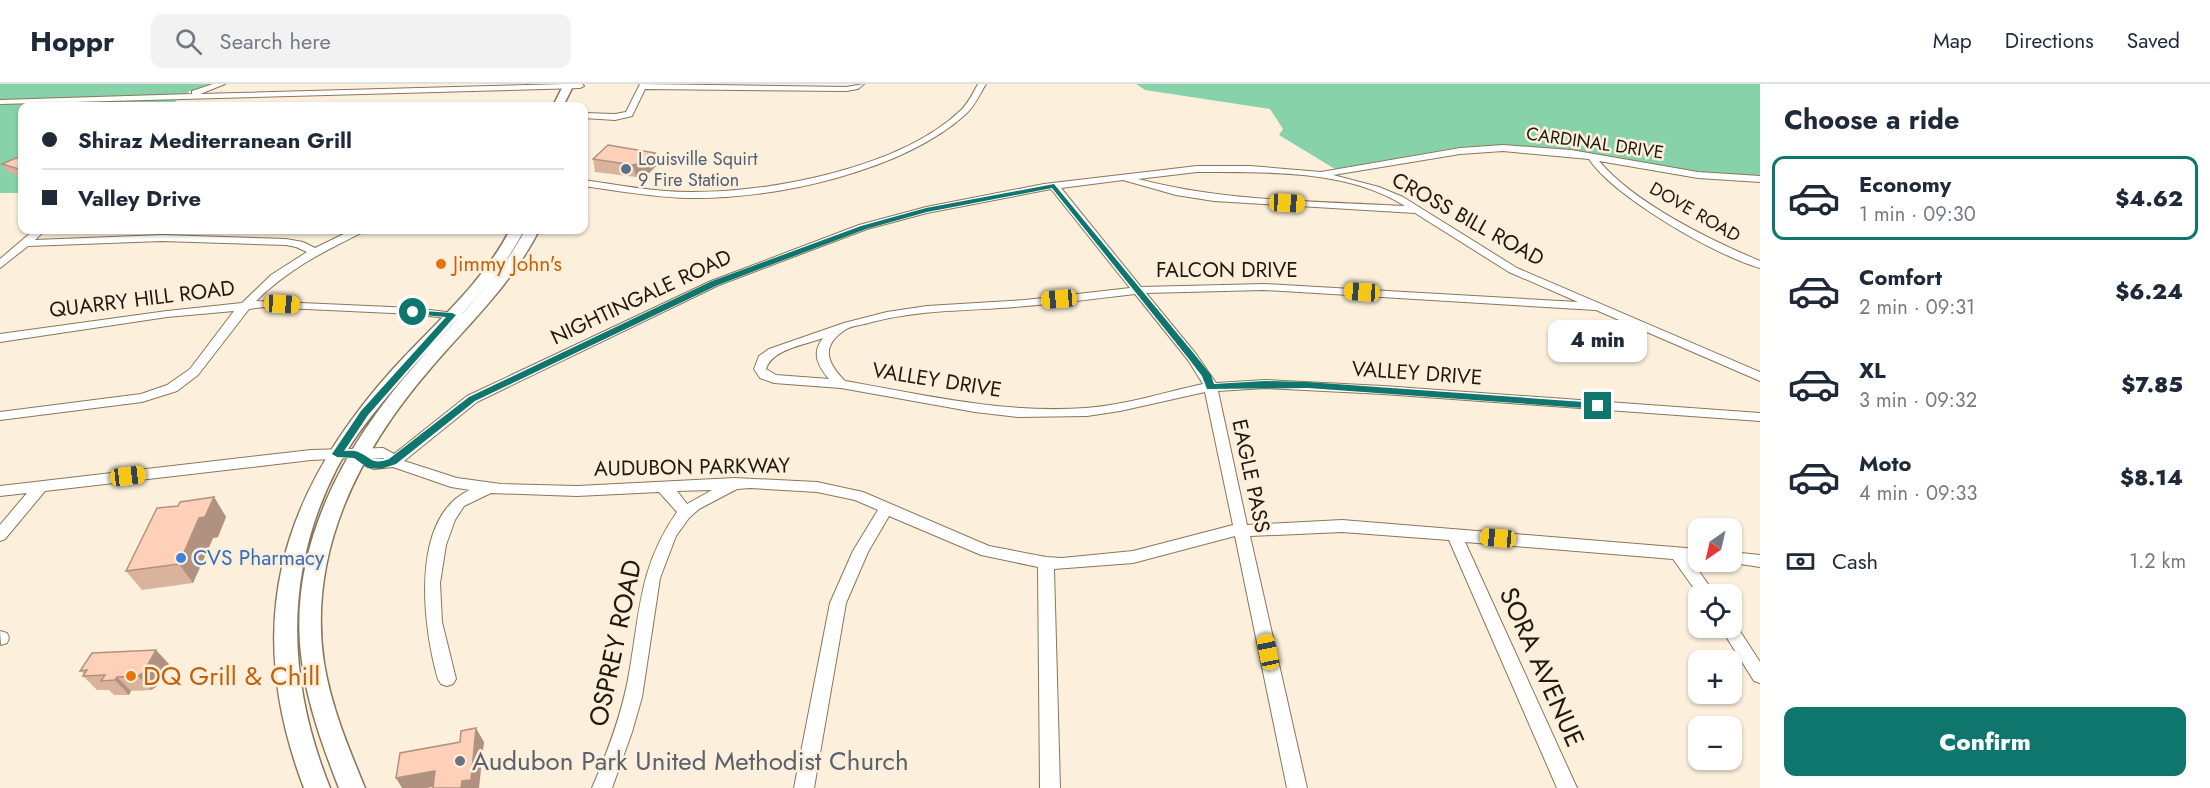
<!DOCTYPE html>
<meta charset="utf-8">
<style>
body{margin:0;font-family:Jost,sans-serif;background:#f2f2f3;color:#1f2937;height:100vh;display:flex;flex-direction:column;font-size:22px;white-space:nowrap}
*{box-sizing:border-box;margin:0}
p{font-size:20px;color:#747a83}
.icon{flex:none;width:33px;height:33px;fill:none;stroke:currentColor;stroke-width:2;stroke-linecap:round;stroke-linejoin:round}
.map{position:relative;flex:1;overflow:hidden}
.sheet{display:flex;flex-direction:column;background:#fff;width:450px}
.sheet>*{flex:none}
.hud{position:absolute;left:18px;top:18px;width:570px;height:132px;border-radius:12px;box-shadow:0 2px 4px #0004;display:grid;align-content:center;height:132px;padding:0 24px;background:#fff}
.needle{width:39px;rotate:214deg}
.controls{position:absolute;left:1688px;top:434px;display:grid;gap:12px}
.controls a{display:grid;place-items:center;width:54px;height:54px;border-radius:12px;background:#fff;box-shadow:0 2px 4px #0004;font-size:30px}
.end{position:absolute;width:27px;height:27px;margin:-14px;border:8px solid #0f766e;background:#fff;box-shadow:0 0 0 3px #fff}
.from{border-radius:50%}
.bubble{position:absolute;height:42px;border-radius:12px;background:#fff;box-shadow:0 2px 4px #0004;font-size:20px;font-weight:800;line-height:42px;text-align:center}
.car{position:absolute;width:18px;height:36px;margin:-18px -9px;border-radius:8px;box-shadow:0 0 4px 2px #0007;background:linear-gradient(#f5c518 24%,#345 0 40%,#f5c518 0 76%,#345 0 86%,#f5c518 0)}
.hud b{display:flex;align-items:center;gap:21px;height:57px;font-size:22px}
.hud b+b{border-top:2px solid #e0e1e3}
.hud i{width:15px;height:15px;background:#1f2937}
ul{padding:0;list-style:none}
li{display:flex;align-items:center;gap:18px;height:84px;margin:0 12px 9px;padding:0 12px;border:3px solid transparent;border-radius:12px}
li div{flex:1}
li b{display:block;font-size:22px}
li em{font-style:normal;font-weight:800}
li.on{border-color:#0f766e}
li>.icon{width:54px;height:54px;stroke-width:1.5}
h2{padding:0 24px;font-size:27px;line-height:72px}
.pay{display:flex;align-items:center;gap:15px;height:66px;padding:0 24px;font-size:22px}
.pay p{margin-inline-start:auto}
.button{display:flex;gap:12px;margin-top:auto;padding:12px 24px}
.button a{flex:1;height:69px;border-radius:12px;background:#0f766e;color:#fff;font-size:24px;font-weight:800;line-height:69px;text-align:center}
header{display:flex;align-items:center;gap:36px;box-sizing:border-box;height:84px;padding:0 30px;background:#fff;border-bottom:2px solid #e0e1e3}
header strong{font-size:28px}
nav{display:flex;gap:33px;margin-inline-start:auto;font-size:21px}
.search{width:420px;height:54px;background:#f2f2f3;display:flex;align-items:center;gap:15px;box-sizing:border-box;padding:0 21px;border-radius:12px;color:#747a83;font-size:22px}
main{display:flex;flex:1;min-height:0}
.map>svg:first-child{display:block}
</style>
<header>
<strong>Hoppr</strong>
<div class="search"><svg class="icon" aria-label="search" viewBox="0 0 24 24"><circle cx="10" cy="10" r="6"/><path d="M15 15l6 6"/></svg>Search here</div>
<nav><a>Map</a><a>Directions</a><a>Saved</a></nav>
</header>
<main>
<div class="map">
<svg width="1760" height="704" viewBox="0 0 1760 704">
<rect width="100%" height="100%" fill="#fcefdc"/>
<path fill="#88d2a9" d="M0,0H213L190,7L169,22H22V109H0Z
M1136,0H1760V92L1702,89L1542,64L1497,62L1460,63L1335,85L1279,51L1283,45L1270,25L1145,6Z"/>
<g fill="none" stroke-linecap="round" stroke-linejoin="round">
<defs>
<path id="minor" d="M213,0H225L200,10L565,0H582L584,2L580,4L0,20V16L192,10V7Z
M640,0L846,3L864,0L858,5L846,7L645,5L632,32L615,36L584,34V29L615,30L626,28Z
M978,0H986C980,10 974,23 966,30C902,88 772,116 688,114C653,113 618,107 584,102V96C619,101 654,108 689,108C770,109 900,84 960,27C968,20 973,9 978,0Z
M1503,61L1571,66L1698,88L1760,92V98L1698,94L1599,77C1634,119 1710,156 1760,177V184C1716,172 1613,112 1589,75L1503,67L1460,70L1333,91L1379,103L1403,113L1517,184L1760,288V297L1596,226L1264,206L1146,209L1196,270L1216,299L1265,296L1383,302L1760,329V337L1383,310L1265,304L1218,307L1247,441L1342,436L1698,465V477L1691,476L1715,510H1698L1673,475L1465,458L1577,704H1557L1449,456L1342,448L1250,452L1307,704H1287L1235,452L1133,479L1054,485L1060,704H1040L1038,483L981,471L889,432L868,468L846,519L814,704H794L830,519L853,467L878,426L855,416L817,408L750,404L737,405L699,425L689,434L676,452L660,494L642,613L632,648L612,704H592C608,667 622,630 629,590C640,528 639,482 677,428L659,408L577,412L491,409L464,422L455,436L446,461L440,499L442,538L456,595L453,600L447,602L441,600L438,595C423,544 409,433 470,406L451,403L393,383L374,385L361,380L352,374L311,376L45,407L5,455L0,457V441L27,409L0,412V402L311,366L383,364L394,370L467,312L711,197L859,141L926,123L1044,100L1197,82H1250L1321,88L1460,64ZM1197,88C1264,88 1347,85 1405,122C1316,117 1225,118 1138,95ZM1123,96L1176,111L1214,117L1415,129L1509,188L1578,218L1264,200L1141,203L1061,104ZM1051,105L1130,204L1025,216L927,222L887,228L844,239L769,265L759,272L754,285L760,294L774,299L841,304L975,328L1019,333L1087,332L1120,327L1205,308L1233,441L1133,467L1062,474L1046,473L989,462L863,408L817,398L735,394L577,402L501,400L457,394L404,377L477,318L719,201L867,145L927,129ZM1135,210L1188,276L1203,300C1165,308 1126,321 1086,324C1005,330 925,311 845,297C826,278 821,262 845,246C852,241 864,241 872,238C922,225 974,227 1026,222C1063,219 1099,214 1135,210ZM823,254C811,269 818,282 829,295L776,291L766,285C772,265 805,261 823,254ZM370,374H383L384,375ZM712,406L687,420L677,407Z
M34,146H45L35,156L162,151L286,155L303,158L315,164L352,146H364L363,148C321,169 290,184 256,217L413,224L463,230L469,233L463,236L413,230L264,223L249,225L198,291L177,307L142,318L0,336V328L141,310L167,301L190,285L234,227L167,233L0,258V250L167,227L242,219L271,191L307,168L296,163L286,161L162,157L28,162L0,184V175Z
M1731,468L1760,471V483L1726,478L1731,477Z
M1731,537L1734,538L1760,578V599L1754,597L1720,543H1731Z
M0,547L7,549L9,554L7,559L1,561Z"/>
<path id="secondary" d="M564,0H574L563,22H553Z
M510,146H524C496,201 450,241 410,286C383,317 356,348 337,384C283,489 287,597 330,704H304C242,541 279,412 393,285C434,240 482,200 510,146Z
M525,146H539C512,200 469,239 430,285C360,366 307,468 324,579C331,622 348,663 365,704H339C323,663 308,622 302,578C286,465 344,361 417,279C455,235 498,198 525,146Z"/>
</defs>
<use href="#minor" stroke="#8a775a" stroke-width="2"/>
<use href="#secondary" stroke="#8a775a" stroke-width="3"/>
<use href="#minor" fill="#fff" fill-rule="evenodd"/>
<use href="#secondary" fill="#fff" fill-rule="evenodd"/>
</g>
<path fill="#dab39d" d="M655,69L657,81L647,91L636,93L595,88L593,75Z
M22,76V93L8,88L2,80Z
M214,413L226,433L218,453L213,454L193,499L142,506L126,487L178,422Z
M169,580L156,603L151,606L131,607L129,611H114L109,606H97L83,592L84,590L80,587Z"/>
<path fill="#b19280" d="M655,69L657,81L647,91L636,93L633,81Z
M214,413L226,433L218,453L213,454L193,499L179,480L199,434Z
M156,566L169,580L156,603L151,606L138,592Z
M117,593L131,607L129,611L115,596Z
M476,644L484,658L479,704H461L462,697Z
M435,687L443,701L427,704H402L396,694Z"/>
<path fill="#fdd0b7" stroke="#b19280" stroke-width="1.5" d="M608,61L655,69L645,78L633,81L593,75Z
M16,74L22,76V86L2,80Z
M214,413L205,433L199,434L179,480L126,487L157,424L178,422L180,418Z
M156,566L143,589L138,592L117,593L115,596L101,597L105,591L83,592L87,586L80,587L92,569Z
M476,644L471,696L462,697L461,704H433L435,687L396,694L400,669L460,658L461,647Z"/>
<path fill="#0f766e" d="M1054,100L1195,271L1211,291L1214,300L1265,297L1308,298L1598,319L1602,322L1598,325L1308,304L1207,305L1202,292L1189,275L1052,104L927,128L866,145L718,201L475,317L396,380L381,385L368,384L354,374L337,373L332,370L361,327L446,233L413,230L410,229V226L452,229L456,231L368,331L344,367C349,367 356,366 360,369C373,375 372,381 389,375L469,313L712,197L861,142L926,124Z"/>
<circle fill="#5c6f8a" stroke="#fcefdc" stroke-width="2" cx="626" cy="85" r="6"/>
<g fill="#e8710a" stroke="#fcefdc" stroke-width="2">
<circle cx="441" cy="180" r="6"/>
<circle cx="131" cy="592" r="6"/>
</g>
<circle fill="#3f7fe0" stroke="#fcefdc" stroke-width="2" cx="181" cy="474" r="6"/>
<circle fill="#6b7280" stroke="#fcefdc" stroke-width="2" cx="460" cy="677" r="6"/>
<g text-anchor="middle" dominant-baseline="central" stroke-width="5" stroke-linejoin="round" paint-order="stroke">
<g font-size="18" fill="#221a0f" stroke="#fcefdc">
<text transform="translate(1595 59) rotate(8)">CARDINAL DRIVE</text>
<text transform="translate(1695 128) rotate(30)">DOVE ROAD</text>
</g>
<g font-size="18" fill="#4e5e75" stroke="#fcefdc" text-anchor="start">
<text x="638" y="75">Louisville Squirt<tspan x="638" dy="21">9 Fire Station</tspan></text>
</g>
<g font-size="21" fill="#221a0f" stroke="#fcefdc">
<text transform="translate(1468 135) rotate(29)">CROSS BILL ROAD</text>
<text x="1227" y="186">FALCON DRIVE</text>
<text transform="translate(641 213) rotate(-25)">NIGHTINGALE ROAD</text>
<text transform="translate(142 215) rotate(-7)">QUARRY HILL ROAD</text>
<text transform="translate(1417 289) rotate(4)">VALLEY DRIVE</text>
<text transform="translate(937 296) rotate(9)">VALLEY DRIVE</text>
<text transform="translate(692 383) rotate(-1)">AUDUBON PARKWAY</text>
<text transform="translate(1251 392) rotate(78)">EAGLE PASS</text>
</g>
<g font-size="21" fill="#c56008" stroke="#fcefdc" text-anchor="start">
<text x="453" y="180">Jimmy John's</text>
</g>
<g font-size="21" fill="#366cbe" stroke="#fcefdc" text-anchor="start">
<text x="193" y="474">CVS Pharmacy</text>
</g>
<g font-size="26" fill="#221a0f" stroke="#fcefdc">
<text transform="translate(615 559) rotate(-78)">OSPREY ROAD</text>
<text transform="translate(1542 583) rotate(66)">SORA AVENUE</text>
</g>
<g font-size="26" fill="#c56008" stroke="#fcefdc" text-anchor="start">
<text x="143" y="592">DQ Grill &amp; Chill</text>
</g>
<g font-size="26" fill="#5b616d" stroke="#fcefdc" text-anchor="start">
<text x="472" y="677">Audubon Park United Methodist Church</text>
</g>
</g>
</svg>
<div class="controls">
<a><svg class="needle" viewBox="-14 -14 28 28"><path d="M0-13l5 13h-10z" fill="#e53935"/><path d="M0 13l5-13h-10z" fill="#747a83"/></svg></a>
<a><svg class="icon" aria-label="locate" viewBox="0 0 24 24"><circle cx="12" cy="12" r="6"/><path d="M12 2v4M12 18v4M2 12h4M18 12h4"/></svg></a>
<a>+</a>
<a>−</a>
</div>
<i class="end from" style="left:413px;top:228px"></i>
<i class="end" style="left:1598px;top:322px"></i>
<div class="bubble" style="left:1548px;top:236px;width:99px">4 min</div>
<i class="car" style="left:1287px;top:119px;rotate:93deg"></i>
<i class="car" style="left:1362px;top:208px;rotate:274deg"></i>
<i class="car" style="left:1059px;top:215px;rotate:265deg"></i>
<i class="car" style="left:282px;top:220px;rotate:93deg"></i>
<i class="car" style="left:128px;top:392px;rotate:83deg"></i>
<i class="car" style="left:1498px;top:454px;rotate:275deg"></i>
<i class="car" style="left:1268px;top:568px;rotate:348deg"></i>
<div class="hud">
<b><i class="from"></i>Shiraz Mediterranean Grill</b>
<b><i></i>Valley Drive</b>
</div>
</div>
<section class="sheet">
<h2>Choose a ride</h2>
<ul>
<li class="on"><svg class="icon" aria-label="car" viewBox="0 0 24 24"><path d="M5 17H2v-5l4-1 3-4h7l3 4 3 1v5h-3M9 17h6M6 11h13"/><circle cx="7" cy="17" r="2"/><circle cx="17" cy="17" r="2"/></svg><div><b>Economy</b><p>1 min · 09:30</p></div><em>$4.62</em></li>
<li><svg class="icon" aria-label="car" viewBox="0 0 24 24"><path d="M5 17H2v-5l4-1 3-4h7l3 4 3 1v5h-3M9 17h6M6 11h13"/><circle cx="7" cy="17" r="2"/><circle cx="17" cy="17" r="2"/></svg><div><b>Comfort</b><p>2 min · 09:31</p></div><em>$6.24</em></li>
<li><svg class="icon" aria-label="car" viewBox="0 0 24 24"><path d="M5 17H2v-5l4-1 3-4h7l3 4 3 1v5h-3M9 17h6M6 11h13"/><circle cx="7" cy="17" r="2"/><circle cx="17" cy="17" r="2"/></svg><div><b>XL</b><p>3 min · 09:32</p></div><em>$7.85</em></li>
<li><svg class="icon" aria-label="car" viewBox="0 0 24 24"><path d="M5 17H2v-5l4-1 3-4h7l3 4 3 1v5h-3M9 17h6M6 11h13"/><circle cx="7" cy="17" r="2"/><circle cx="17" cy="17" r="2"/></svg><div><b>Moto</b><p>4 min · 09:33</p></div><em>$8.14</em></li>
</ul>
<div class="pay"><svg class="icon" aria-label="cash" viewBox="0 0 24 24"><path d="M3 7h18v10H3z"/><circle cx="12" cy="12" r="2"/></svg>Cash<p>1.2 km</p></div>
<div class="button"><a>Confirm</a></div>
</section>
</main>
